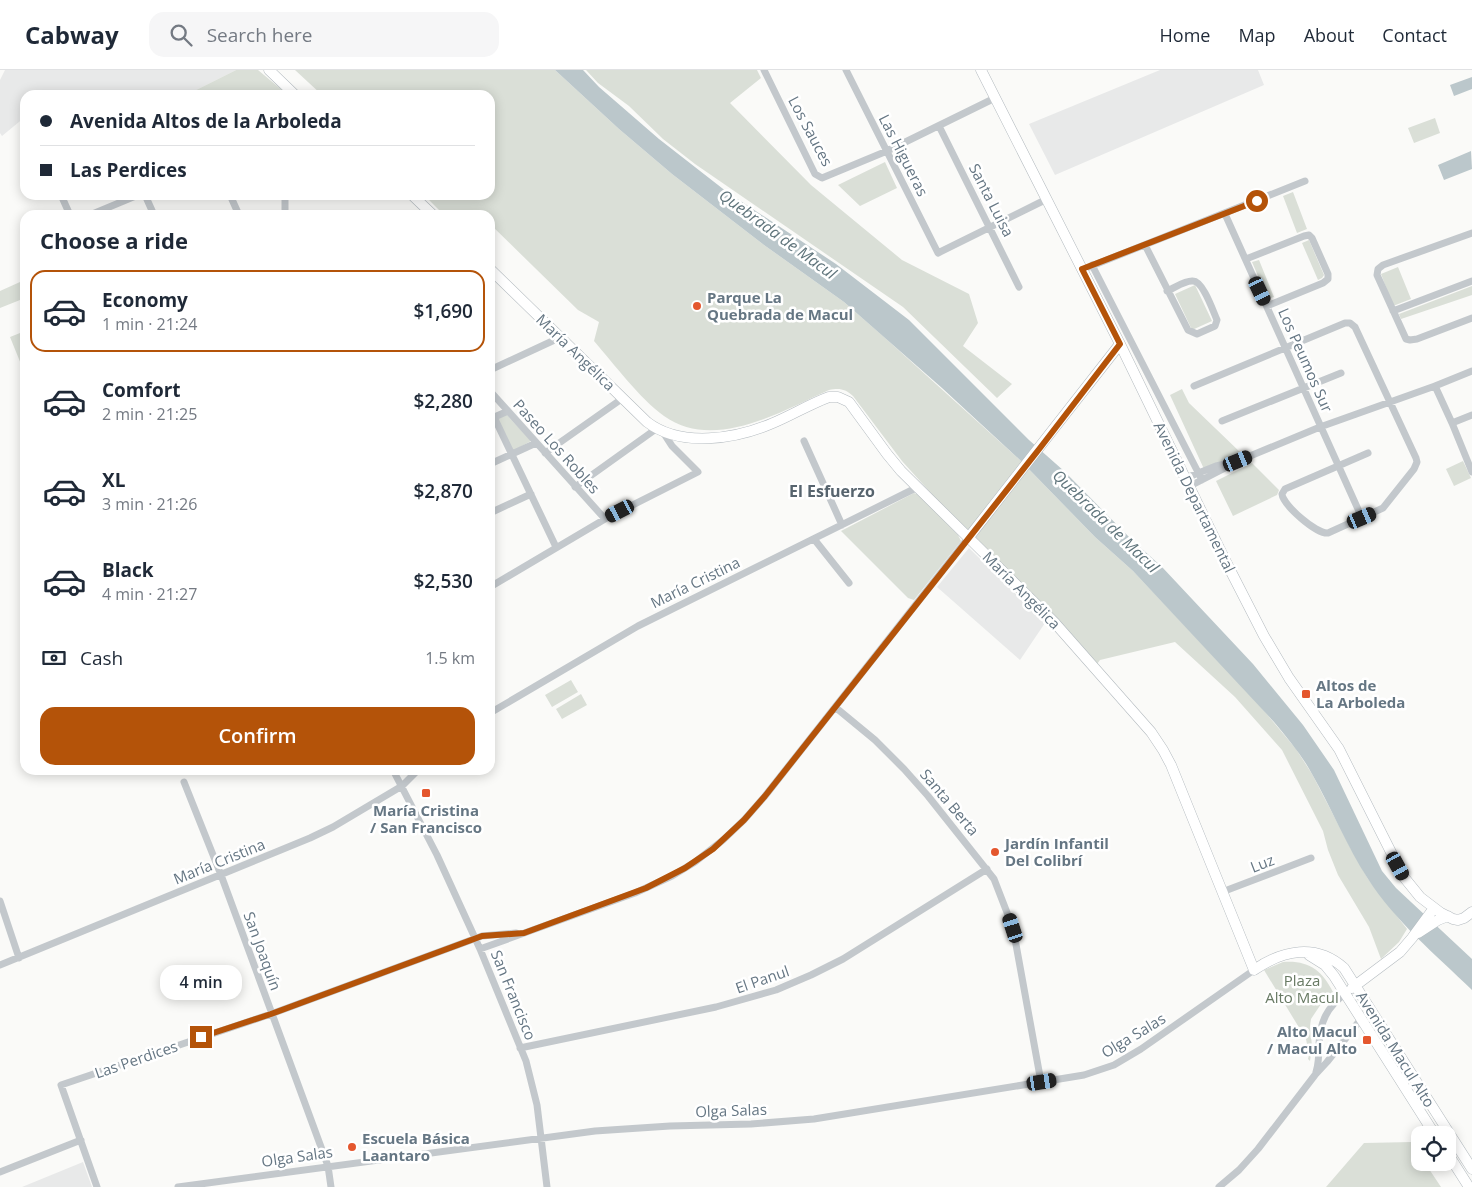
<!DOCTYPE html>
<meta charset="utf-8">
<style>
body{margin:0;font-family:"Open Sans",sans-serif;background:#f6f6f7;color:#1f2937;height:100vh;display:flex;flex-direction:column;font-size:19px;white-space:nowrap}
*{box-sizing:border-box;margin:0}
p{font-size:16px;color:#747a83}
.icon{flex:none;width:28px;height:28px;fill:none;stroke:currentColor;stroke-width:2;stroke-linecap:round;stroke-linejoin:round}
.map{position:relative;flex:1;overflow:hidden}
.details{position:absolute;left:20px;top:140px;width:475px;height:565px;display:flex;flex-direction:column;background:#fff;border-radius:15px;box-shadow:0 2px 12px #0003}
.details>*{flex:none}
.top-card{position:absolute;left:20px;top:20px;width:475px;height:110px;border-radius:15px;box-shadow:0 2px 12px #0003;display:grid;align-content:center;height:110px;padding:0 20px;background:#fff}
.tools{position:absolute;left:1411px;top:1056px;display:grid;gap:10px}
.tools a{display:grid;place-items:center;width:45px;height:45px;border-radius:10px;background:#fff;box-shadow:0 2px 12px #0003;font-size:25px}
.end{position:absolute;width:22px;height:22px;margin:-11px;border:6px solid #b45309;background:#fff;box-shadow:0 0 0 2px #fff}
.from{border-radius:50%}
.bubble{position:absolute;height:35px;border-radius:15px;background:#fff;box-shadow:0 2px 12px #0003;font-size:16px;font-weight:600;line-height:35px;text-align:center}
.car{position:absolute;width:15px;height:30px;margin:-15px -8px;border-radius:6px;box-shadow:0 0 4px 1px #0007;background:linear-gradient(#222 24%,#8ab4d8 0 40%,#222 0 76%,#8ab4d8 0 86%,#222 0)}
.top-card b{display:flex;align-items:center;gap:18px;height:48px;font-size:19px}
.top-card b+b{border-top:1px solid #e0e1e3}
.top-card i{width:12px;height:12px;background:#1f2937}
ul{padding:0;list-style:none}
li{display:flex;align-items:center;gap:15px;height:82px;margin:0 10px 8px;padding:0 10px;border:2px solid transparent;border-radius:15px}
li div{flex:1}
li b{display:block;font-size:19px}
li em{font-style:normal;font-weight:600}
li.current{border-color:#b45309}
li>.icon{width:45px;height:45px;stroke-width:1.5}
h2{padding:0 20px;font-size:22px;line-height:60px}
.pay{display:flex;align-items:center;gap:12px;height:55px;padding:0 20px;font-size:19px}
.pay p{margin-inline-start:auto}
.button{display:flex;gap:10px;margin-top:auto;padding:10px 20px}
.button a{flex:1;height:58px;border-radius:15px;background:#b45309;color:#fff;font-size:20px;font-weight:600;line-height:58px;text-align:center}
header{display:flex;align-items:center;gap:30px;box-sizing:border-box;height:70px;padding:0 25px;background:#fff;border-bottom:1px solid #e0e1e3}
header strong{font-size:24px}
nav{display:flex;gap:28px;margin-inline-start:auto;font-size:18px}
.search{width:350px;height:45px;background:#f6f6f7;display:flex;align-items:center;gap:12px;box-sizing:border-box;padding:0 18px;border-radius:15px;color:#747a83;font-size:19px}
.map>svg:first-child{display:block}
</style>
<header>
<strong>Cabway</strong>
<div class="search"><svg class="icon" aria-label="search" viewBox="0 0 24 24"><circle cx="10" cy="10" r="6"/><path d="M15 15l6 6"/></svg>Search here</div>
<nav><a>Home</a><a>Map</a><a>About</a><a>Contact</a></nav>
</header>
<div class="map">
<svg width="1472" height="1117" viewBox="0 0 1472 1117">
<rect width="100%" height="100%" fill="#fafaf8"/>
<path fill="#e8e9e9" d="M5,0H236L186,25H25V47L2,66L0,63V10Z
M1160,0H1258L1264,15L1055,105L1029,54Z
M969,478L1045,553L1020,590L937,517Z
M83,1092L92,1117H22Z"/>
<path fill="#dadfd7" d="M236,0H258L288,25H186Z
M295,0H555L619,59L672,104L764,175L844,232L884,267L1020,390L1095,467L1133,501L1255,630L1296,679L1312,704L1351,779L1368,809L1407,859L1399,872L1381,889L1369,857L1338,805L1328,780L1323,761L1282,680L1235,627L1175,572L1100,590L1097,594L965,461L902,391L853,326C845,319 840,318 829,320C782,341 714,382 664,346C640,329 614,294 594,271L599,252L578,240L490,154V145H444L424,125H490V25H322Z
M586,0H757L761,8L730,33L811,115L902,190L969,224L978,253L963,276L1012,314L997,328L903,237L695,94L663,69L629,36L598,13Z
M1435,48L1440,63L1414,73L1408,58Z
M885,92L897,118L860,136L838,115Z
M1293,122L1307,159L1297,163L1283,126Z
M1309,170L1324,205L1322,208L1318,210L1302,173Z
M1259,190L1274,227L1271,228L1267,227L1252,192Z
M1398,197L1411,229L1393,236L1381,204Z
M20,212L25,223V228L0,238V221Z
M1195,215L1212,251L1192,260L1175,224Z
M1472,216V225L1401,249L1399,244Z
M25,261V304L10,267Z
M1182,319L1189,333L1241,383L1204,399L1170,325Z
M506,344L531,371L513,381L497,348Z
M1463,391L1471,408L1454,416L1446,399Z
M1252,393L1279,420L1277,425L1233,446L1216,411Z
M914,423L919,425L958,465L961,471L914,530L908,528L841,461Z
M571,610L578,622L552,637L545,625Z
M581,624L587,635L562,649L556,639Z
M1283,892C1308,890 1322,900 1333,922L1321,934L1311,949L1310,956L1312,976L1310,991L1308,989L1309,985L1306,969L1264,900Z
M1412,1072L1420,1084V1092L1425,1093L1441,1117H1326L1364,1073Z"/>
<path fill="#bbc7cb" d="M555,0H583L599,17L659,69L727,122L836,194L909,250L1029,370L1064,401L1130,468L1162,497L1253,594L1303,655L1334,700L1382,801L1396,818L1472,889V920C1435,884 1396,852 1368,809C1346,775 1332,739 1312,704C1302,685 1288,669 1274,652L1133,501L1095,467L1020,390L942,318L844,232L764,175L672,104L619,59Z
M1472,7V19L1454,26L1450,15Z
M1471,81L1472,99L1444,110L1438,95Z"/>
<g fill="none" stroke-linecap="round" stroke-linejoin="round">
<defs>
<path id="secondary" d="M269,0L295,25
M981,0L1120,274L1225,490L1264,566L1289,608L1339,679L1403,806L1420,827L1441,843L1453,849L1458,850L1464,848L1472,842
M412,125L433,145
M490,199L647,352C681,378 736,369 773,353C792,345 810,334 829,327H838L849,332L887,384L901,401L1054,552L1151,662L1163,680L1171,695L1254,900C1283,880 1316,873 1344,898L1472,1099
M969,467L1120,274
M1418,863L1438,850L1448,846
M1309,885L1325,895L1334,906L1435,1065
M1352,918L1400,882L1412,868L1434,838
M1448,1084L1469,1117"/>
</defs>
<use href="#secondary" stroke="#b3babf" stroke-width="11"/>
<path stroke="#c3c8cc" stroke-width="7" d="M764,0L815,104L822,108L887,81L995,28
M846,0L938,183L1047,129
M939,56L1019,217
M61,125L70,145
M145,125L154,145
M230,125L239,145
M285,125V145
M1225,144L1362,448
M90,145L138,125
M1472,163L1383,195L1378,199L1377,205L1406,269L1410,270L1417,269L1472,248
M1145,175L1188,260L1197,264L1215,256L1217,250C1213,241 1203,211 1193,211C1185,210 1175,218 1167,221
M1246,189L1304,166L1309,165L1312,168L1328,204V209L1323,213L1267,236
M1092,195L1202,410
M1089,197L1305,111
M1393,241L1472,211
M490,300L561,267
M1194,316L1345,253H1350L1355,257L1416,388L1417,392L1414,399L1383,438L1328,463C1316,464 1283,435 1282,424L1285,419L1368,383
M1435,316L1452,353L1472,402
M490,321L605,449
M494,347L556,477
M490,349L508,341
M1222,351L1341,303
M1452,353L1472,345
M804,371L842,455
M545,383L623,328
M490,394L536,373
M1186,408L1216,396L1238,391L1320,357L1435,316L1472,301
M1190,416L1231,395
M575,417L656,359
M490,443L531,424
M814,469L849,513
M490,517L605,449L698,402L672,376L663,362
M835,637L875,670L904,699L928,726L994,809L1013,858L1041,1012
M490,643L638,556L918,417
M393,700L437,785L480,879L526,991L537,1035L547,1117
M184,712L221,805L328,1096L331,1117
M1222,822L1311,788
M0,831L19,888
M480,879L635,823L672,806L695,792L723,770L744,750L765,726L969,467
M0,895L310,768L333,757L402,716L418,700
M520,978L716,937L776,920L811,905L843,889L987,799
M1316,1002C1319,993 1319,984 1319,974C1320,952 1327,937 1345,924
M0,1102L81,1070
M97,1117L61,1015L271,944L482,866L516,863
M178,1117L595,1061L670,1056L751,1054L814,1049L1084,1005L1114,995L1141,979L1254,900
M1219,1117L1239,1100L1258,1079L1315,1005L1327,992L1361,949"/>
<use href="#secondary" stroke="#fff" stroke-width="10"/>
</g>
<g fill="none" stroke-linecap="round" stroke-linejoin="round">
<path stroke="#b45309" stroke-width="6" d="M201,967L271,944L482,866L524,863L646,818L685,798L713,779L744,750L765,726L1040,378L1120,274L1082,199L1257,131"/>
</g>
<g fill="#e4572e" stroke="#fff" stroke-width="2">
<circle cx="697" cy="236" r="5"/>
<rect x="1301" y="619" width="10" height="10" rx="2.5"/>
<rect x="421" y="718" width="10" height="10" rx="2.5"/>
<circle cx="995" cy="782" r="5"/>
<rect x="1362" y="965" width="10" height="10" rx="2.5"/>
<circle cx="352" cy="1077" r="5"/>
</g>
<g text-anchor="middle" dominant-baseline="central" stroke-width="5" stroke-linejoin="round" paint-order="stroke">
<g font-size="15" fill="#657683" stroke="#fff">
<text transform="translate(811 61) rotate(62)">Los Sauces</text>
<text transform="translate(904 85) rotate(63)">Las Higueras</text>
<text transform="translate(992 130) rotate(63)">Santa Luisa</text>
<text transform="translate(576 282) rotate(44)">María Angélica</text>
<text transform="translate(1306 290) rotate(66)">Los Peumos Sur</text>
<text transform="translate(557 376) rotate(48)">Paseo Los Robles</text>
<text transform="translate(1195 427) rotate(64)">Avenida Departamental</text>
<text transform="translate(695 512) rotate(-26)">María Cristina</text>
<text transform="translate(1022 520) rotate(45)">María Angélica</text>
<text transform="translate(950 732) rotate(50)">Santa Berta</text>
<text transform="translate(219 791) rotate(-22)">María Cristina</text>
<text transform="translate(1262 793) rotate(-21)">Luz</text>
<text transform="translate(263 881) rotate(70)">San Joaquín</text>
<text transform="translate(762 909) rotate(-19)">El Panul</text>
<text transform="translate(514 925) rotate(68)">San Francisco</text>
<text transform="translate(1133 965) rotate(-31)">Olga Salas</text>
<text transform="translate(1396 979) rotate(58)">Avenida Macul Alto</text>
<text transform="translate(136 989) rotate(-19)">Las Perdices</text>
<text transform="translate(731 1040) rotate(-2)">Olga Salas</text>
<text transform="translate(297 1086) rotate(-8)">Olga Salas</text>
</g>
<g font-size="15" font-weight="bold" fill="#657683" stroke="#fff" text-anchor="start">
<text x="707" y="227">Parque La<tspan x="707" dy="17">Quebrada de Macul</tspan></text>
<text x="1316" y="615">Altos de<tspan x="1316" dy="17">La Arboleda</tspan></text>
<text x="426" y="740" text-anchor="middle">María Cristina<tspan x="426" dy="17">/ San Francisco</tspan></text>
<text x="1005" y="773">Jardín Infantil<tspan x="1005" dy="17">Del Colibrí</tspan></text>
<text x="1357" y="961" text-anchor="end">Alto Macul<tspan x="1357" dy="17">/ Macul Alto</tspan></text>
<text x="362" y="1068">Escuela Básica<tspan x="362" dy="17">Laantaro</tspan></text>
</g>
<g font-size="15" fill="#687a64" stroke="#fff">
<text x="1302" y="910">Plaza<tspan x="1302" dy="17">Alto Macul</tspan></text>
</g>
<g font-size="16" font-style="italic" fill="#60757c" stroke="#fff">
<text transform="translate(778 164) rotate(36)">Quebrada de Macul</text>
<text transform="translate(1106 451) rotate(44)">Quebrada de Macul</text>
</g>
<g font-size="16" font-weight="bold" fill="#57646e" stroke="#fff">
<text x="832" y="421">El Esfuerzo</text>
</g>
</g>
</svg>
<div class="tools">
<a><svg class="icon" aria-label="locate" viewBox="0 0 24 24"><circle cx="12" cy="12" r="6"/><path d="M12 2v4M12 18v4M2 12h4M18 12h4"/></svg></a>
</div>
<i class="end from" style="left:1257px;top:131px"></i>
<i class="end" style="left:201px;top:967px"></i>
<div class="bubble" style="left:160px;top:895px;width:82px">4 min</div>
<i class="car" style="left:1260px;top:221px;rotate:155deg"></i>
<i class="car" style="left:1238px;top:391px;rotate:68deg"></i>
<i class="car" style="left:620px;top:441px;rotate:243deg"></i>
<i class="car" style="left:1362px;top:448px;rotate:67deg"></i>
<i class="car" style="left:1398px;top:796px;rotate:151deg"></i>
<i class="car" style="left:1013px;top:858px;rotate:342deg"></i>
<i class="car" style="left:1042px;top:1012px;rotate:81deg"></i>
<div class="top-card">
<b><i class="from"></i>Avenida Altos de la Arboleda</b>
<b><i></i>Las Perdices</b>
</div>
<section class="details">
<h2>Choose a ride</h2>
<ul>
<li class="current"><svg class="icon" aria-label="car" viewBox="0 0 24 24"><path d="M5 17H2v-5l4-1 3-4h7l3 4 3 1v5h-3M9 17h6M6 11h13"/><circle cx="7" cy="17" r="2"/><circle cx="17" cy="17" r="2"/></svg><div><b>Economy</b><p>1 min · 21:24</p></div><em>$1,690</em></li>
<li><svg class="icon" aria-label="car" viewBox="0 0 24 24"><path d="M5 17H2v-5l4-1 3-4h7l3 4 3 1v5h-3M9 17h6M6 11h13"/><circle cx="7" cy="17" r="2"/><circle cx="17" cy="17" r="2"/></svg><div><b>Comfort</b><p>2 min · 21:25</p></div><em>$2,280</em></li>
<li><svg class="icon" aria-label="car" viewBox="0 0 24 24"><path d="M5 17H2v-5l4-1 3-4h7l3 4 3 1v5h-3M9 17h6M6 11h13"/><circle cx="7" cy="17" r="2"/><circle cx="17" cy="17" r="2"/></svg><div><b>XL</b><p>3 min · 21:26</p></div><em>$2,870</em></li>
<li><svg class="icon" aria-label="car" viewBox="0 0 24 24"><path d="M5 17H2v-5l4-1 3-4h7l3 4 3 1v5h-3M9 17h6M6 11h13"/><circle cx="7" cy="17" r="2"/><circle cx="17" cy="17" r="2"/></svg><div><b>Black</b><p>4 min · 21:27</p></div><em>$2,530</em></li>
</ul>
<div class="pay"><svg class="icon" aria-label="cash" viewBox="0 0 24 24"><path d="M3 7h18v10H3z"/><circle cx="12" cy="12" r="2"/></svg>Cash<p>1.5 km</p></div>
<div class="button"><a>Confirm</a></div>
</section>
</div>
